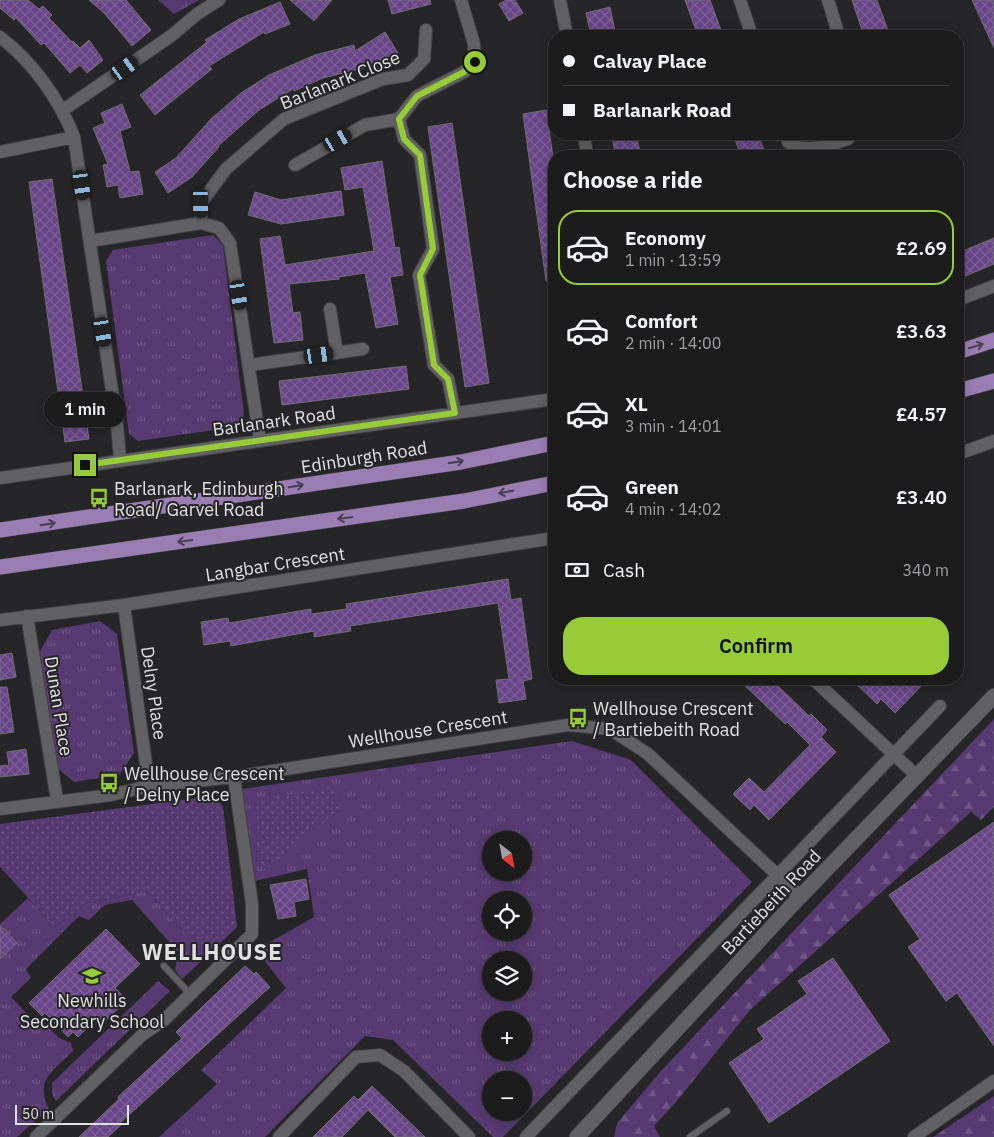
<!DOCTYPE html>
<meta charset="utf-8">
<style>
body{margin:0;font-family:"IBM Plex Sans",sans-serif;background:#29292a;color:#f1f3f6;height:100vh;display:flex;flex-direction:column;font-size:19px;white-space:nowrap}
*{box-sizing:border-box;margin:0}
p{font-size:16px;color:#a0a1a4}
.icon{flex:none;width:28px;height:28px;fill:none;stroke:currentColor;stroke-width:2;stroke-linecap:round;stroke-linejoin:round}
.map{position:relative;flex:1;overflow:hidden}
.sheet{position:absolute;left:548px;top:150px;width:416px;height:535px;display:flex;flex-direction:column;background:#1c1c1d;border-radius:20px;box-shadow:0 2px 12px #0003,0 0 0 1px #3a3a3b}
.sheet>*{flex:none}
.top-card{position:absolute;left:548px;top:30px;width:416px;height:110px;border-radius:20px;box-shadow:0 2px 12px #0003,0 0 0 1px #3a3a3b;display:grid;align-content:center;height:110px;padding:0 15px;background:#1c1c1d}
.needle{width:32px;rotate:149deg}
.fabs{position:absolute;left:482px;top:831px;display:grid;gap:10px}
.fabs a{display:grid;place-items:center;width:50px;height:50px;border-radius:50%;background:#1c1c1d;box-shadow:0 2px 12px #0003,0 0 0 1px #3a3a3b;font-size:25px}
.scale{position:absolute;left:15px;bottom:12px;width:114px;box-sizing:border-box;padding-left:5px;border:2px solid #e1e1e2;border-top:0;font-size:14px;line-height:18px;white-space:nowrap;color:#e1e1e2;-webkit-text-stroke:4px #262527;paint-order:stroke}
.end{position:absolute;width:22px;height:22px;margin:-11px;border:6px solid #97cc38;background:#111;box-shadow:0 0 0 2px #111}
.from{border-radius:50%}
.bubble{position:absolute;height:35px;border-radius:18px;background:#1c1c1d;box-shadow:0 2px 12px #0003,0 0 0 1px #3a3a3b;font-size:16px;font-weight:600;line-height:35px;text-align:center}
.car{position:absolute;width:15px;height:30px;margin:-15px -8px;border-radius:6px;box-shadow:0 0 4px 1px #0007;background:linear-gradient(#222 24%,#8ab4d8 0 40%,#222 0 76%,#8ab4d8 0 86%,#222 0)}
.top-card b{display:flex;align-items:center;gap:18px;height:48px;font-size:19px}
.top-card b+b{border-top:1px solid #3a3a3b}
.top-card i{width:12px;height:12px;background:#f1f3f6}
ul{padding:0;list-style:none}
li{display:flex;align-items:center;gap:15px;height:75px;margin:0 10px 8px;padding:0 5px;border:2px solid transparent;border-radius:20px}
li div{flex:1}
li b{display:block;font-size:19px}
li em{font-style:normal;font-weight:600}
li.active{border-color:#97cc38}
li>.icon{width:45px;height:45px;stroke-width:1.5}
h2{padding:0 15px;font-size:22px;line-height:60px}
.pay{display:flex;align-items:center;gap:12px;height:55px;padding:0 15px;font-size:19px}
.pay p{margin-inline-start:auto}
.action{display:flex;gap:10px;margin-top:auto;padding:10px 15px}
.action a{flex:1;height:58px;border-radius:20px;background:#97cc38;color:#111;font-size:20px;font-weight:600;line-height:58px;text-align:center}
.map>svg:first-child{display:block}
</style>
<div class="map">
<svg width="994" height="1137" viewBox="0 0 994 1137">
<defs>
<pattern id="grass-tufts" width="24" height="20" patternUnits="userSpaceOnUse" patternTransform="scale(1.25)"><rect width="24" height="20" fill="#573a71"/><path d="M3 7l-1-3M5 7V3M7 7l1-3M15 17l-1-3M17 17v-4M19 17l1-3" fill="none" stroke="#6f5685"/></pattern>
<pattern id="forest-firs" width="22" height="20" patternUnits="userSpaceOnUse" patternTransform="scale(1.25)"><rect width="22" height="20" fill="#573a71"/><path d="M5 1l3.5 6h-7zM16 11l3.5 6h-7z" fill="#6f5685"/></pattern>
<pattern id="park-dots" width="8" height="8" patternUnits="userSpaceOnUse" patternTransform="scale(1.25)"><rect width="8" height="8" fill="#573a71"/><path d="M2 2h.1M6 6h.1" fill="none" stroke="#6f5685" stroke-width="1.8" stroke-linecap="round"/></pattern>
<pattern id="building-cross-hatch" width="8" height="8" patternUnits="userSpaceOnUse" patternTransform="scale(1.25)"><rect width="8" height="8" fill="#684488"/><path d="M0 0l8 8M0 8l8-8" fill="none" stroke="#7d5f98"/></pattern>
</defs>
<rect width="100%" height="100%" fill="#262527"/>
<path fill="url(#grass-tufts)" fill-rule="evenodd" d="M158,0H199L174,14Z
M213,235L223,245L244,415L235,427L138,441L129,434L106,261L113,250Z
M100,621L117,634L134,753L119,775L74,782L57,768L39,653L52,630Z
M572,741L631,760L752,882L503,1137H493L393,1040L365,1036L265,1137H159L217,1084L201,1070L286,988L256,950L314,917L307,869L255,881L242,789ZM491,840H524V872H491ZM491,900H524V932H491ZM491,960H524V992H491ZM491,1020H524V1052H491ZM491,1080H524V1112H491Z
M147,891L206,957L182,979L175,970L178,952L132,900L105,905L89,920L79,916L26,969L31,978L11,997L35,1022L39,1018L59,1038L71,1043L73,1051C54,1070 34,1080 49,1109L17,1137H0V959L17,943L0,924L28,898L55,927L87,903Z
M158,981L170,991L56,1101L52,1094V1083Z"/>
<path fill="url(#forest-firs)" d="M994,719V807L981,820L971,812L750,1010L676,1102L654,1126L660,1137H614L617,1123L660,1072Z
M994,1096V1137H933Z"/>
<path fill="url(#park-dots)" d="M333,787L341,809L262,871L255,800Z
M212,796L223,806L237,927L206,957L147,891L87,903L55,927L0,867V824Z"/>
<path fill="url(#building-cross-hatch)" stroke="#706f71" d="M0,0H28L39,9L43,6L52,15L49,18L72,42L73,41L80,48L89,40L103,60L87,73L80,65L70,73L44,43L41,45L16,18L14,20L0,8Z
M89,0H126L151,30L132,46L104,13Z
M290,0H332L314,21Z
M388,0H430L431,4L392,14Z
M506,0H515L523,13L509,21L499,4Z
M685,0H710L723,36H698Z
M852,0H877L890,36H864Z
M972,0H994V48Z
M280,2L290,24L265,34L264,32L209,66L212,69L155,115L140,95L207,42L205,40L239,19Z
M610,7L616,36H591L586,13Z
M385,32L398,53L379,64L323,78L294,91L293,89L259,110L218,146L219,147L192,177L168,193L155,172L176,158L211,119L241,93L269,75L315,55L354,45L355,51Z
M122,104L131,127L120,131L130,172L139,171L143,194L120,198L118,185L107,187L103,165L108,164L93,128L105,123L101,113Z
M546,110L554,163V281H546L523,114Z
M452,123L489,383L465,387L428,127Z
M611,134H636L641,156H616Z
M733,134H758L766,156H741Z
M382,161L395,248L399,247L403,275L390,277L398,324L376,328L365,273L339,277V279L289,284L293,313L300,312L303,340L274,343L260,239L280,236L285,265L374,251L363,187L345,190L341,168Z
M52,179L89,439L65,442L29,182Z
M341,191L344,215L281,224L248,215L255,192L281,200Z
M994,238V264L963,277L958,264V253Z
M406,366L409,389L282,405L279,381Z
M508,579L511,600L521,598L532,679L523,681L526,699L499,703L496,680L509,679L498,603L350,626L351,631L314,637V631L231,646L230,641L204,645L201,622L228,618L229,623L311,609V614L347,609L346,604Z
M12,653L16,677L0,680V655Z
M738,679H771L809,716L811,714L827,730L821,737L836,752L769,820L754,805L750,810L733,794L749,778L764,792L810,745L787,722L785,724Z
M851,679H884L890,685L897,679H928L895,713L881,699L877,704Z
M0,687H7L14,732L0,734Z
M26,749L29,774L0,777V766L9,765L7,752Z
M994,822V1046L957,993L946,1001L908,947L920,939L889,895Z
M306,879L309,899L294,902L296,916L278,919L270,885Z
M0,925L17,943L0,959Z
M106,929L140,964L115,988L127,1000L102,1024L97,1018L78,1037L73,1032L68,1037L45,1013L42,1016L29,1003Z
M833,958L890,1041L769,1123L729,1063L764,1039L757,1029L807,994L798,981Z
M245,966L254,974L256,972L270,987L120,1123L122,1124L108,1137H79L119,1099L118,1097L182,1038L176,1032Z
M372,1086L425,1137H395L368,1110L342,1137H313L354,1096L358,1100Z"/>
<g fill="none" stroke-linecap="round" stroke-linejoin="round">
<defs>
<path id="lane" d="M164,966L191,995
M690,1137L727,1111"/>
<path id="street" d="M560,0L567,36
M740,0L752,36
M828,0L839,36
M0,37C33,62 59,99 74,137L117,424L120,459
M63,110L171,36L197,14L219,0
M399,119L404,139L420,155L433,249L419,275L434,365L448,379L455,413
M584,134L587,156
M788,142C806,155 829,145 848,139L852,134
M0,152L74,137
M295,165L365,125L399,119L417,96L464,72L475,62L474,44L461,0
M201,223V203L226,169L284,119L383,79L408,75L424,59L426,30
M90,241L201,223L219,228L230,243L260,441
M958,300L994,286
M330,309L337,353
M250,365L363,349
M958,454L994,441
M0,478L554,399
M124,605L149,786
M27,616L57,800
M0,620L124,605L554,538
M813,679L917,776
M0,809L111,795L149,786L234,777L568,725L610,729L648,754L801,897
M36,1137L142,1035L163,1021L252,934V904L234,777
M279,1137L356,1057L380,1055L404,1071L469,1137
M526,1137L940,706
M914,1137L994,1081"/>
<path id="secondary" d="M577,1137L794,903L994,696"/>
<path id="primary" d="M958,352L994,340
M958,391L994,381
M0,530L461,462L554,443
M0,567L464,501L554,483"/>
</defs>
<use href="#lane" stroke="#414142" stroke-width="8"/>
<use href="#street" stroke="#414142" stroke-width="14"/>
<use href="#secondary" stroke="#414142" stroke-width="16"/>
<use href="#primary" stroke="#414142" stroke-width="16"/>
<use href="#lane" stroke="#616062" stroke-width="6"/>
<use href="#street" stroke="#616062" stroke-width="12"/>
<use href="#secondary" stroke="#616062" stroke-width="15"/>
<use href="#primary" stroke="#997db3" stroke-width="15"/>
</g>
<defs><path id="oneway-shaft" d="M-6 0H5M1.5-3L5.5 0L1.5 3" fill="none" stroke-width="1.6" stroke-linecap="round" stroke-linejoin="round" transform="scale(1.25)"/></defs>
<g stroke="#483f51">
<use href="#oneway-shaft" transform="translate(976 346) rotate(-17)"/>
<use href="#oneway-shaft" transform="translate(456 462) rotate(-9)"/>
<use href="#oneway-shaft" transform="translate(296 486) rotate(-9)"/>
<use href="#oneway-shaft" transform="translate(506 492) rotate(169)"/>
<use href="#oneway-shaft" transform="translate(345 518) rotate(172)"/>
<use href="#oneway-shaft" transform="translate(48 524) rotate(-9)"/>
<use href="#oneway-shaft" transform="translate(185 541) rotate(172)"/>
</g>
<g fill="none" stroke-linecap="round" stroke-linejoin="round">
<path stroke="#97cc38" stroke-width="6" d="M85,465L455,413L448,379L434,365L420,275L433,249L420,155L404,139L399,119L417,96L464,72L475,62"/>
</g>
<defs>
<symbol id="bus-bare" viewBox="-9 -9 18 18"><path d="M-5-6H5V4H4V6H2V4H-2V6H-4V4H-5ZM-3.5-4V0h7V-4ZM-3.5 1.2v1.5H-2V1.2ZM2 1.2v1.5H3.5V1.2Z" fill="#97cc38" stroke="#262527" stroke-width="2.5" paint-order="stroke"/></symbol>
<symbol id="school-bare" viewBox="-9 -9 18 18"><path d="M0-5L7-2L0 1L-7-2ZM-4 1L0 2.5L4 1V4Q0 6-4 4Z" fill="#97cc38" stroke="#262527" stroke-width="2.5" paint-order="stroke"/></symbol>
</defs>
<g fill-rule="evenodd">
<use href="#bus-bare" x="85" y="484" width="28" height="28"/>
<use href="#bus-bare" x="564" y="704" width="28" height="28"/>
<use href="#bus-bare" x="95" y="769" width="28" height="28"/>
<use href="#school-bare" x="78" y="962" width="28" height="28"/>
</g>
<g text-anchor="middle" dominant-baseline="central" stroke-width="4" stroke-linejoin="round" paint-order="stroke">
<g font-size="18" fill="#e1e1e2" stroke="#262527">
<text transform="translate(340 80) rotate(-22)">Barlanark Close</text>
<text transform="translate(274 421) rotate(-8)">Barlanark Road</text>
<text transform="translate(364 457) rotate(-9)">Edinburgh Road</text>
<text transform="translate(275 564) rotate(-9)">Langbar Crescent</text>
<text transform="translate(154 693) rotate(82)">Delny Place</text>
<text transform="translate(59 706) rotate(81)">Dunan Place</text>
<text transform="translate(428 729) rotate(-9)">Wellhouse Crescent</text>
<text transform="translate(771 902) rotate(-47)">Bartiebeith Road</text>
</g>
<g font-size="18" fill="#e1e1e2" stroke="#262527" text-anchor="start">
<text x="114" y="488">Barlanark, Edinburgh<tspan x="114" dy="21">Road/ Garvel Road</tspan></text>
<text x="593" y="708">Wellhouse Crescent<tspan x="593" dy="21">/ Bartiebeith Road</tspan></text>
<text x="124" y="773">Wellhouse Crescent<tspan x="124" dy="21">/ Delny Place</tspan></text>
<text x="92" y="1000" text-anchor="middle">Newhills<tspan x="92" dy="21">Secondary School</tspan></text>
</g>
<g font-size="22" font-weight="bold" letter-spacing="1" fill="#e1e1e2" stroke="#262527">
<text x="212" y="951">WELLHOUSE</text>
</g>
</g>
</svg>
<div class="fabs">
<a><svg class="needle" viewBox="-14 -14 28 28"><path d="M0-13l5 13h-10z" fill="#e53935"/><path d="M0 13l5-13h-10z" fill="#a0a1a4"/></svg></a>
<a><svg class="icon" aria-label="locate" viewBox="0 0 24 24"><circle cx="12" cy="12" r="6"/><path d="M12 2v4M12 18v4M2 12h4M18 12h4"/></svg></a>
<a><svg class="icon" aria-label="layers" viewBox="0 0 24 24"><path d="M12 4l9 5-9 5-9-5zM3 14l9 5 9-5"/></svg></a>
<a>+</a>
<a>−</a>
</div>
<div class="scale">50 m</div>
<i class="end from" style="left:475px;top:62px"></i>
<i class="end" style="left:85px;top:465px"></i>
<div class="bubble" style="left:44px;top:392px;width:82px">1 min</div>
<i class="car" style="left:125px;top:68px;rotate:55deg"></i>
<i class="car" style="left:338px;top:140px;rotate:60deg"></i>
<i class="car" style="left:82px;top:185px;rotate:172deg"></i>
<i class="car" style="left:201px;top:203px;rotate:179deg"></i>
<i class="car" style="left:239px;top:295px;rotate:171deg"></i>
<i class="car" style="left:103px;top:332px;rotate:171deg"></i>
<i class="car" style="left:319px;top:355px;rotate:82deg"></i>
<div class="top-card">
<b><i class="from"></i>Calvay Place</b>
<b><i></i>Barlanark Road</b>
</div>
<section class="sheet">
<h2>Choose a ride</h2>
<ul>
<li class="active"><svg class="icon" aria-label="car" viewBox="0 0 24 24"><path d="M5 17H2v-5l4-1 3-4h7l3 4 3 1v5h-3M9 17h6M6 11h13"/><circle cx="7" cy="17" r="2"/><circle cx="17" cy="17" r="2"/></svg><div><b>Economy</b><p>1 min · 13:59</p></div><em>£2.69</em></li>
<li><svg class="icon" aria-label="car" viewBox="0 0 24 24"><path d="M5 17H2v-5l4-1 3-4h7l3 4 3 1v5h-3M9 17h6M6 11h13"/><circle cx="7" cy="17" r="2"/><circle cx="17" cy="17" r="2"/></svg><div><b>Comfort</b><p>2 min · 14:00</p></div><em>£3.63</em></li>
<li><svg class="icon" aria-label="car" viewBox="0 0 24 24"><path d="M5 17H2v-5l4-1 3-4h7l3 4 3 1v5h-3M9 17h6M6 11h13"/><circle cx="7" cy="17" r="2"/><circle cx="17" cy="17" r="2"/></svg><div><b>XL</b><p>3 min · 14:01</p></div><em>£4.57</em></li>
<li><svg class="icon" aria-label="car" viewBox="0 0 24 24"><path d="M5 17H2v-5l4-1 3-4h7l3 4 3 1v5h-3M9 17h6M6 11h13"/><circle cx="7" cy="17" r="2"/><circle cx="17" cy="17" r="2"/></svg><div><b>Green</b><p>4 min · 14:02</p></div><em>£3.40</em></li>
</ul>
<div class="pay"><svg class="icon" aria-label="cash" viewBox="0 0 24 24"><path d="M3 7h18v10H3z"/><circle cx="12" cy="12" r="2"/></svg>Cash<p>340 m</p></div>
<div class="action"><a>Confirm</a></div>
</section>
</div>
